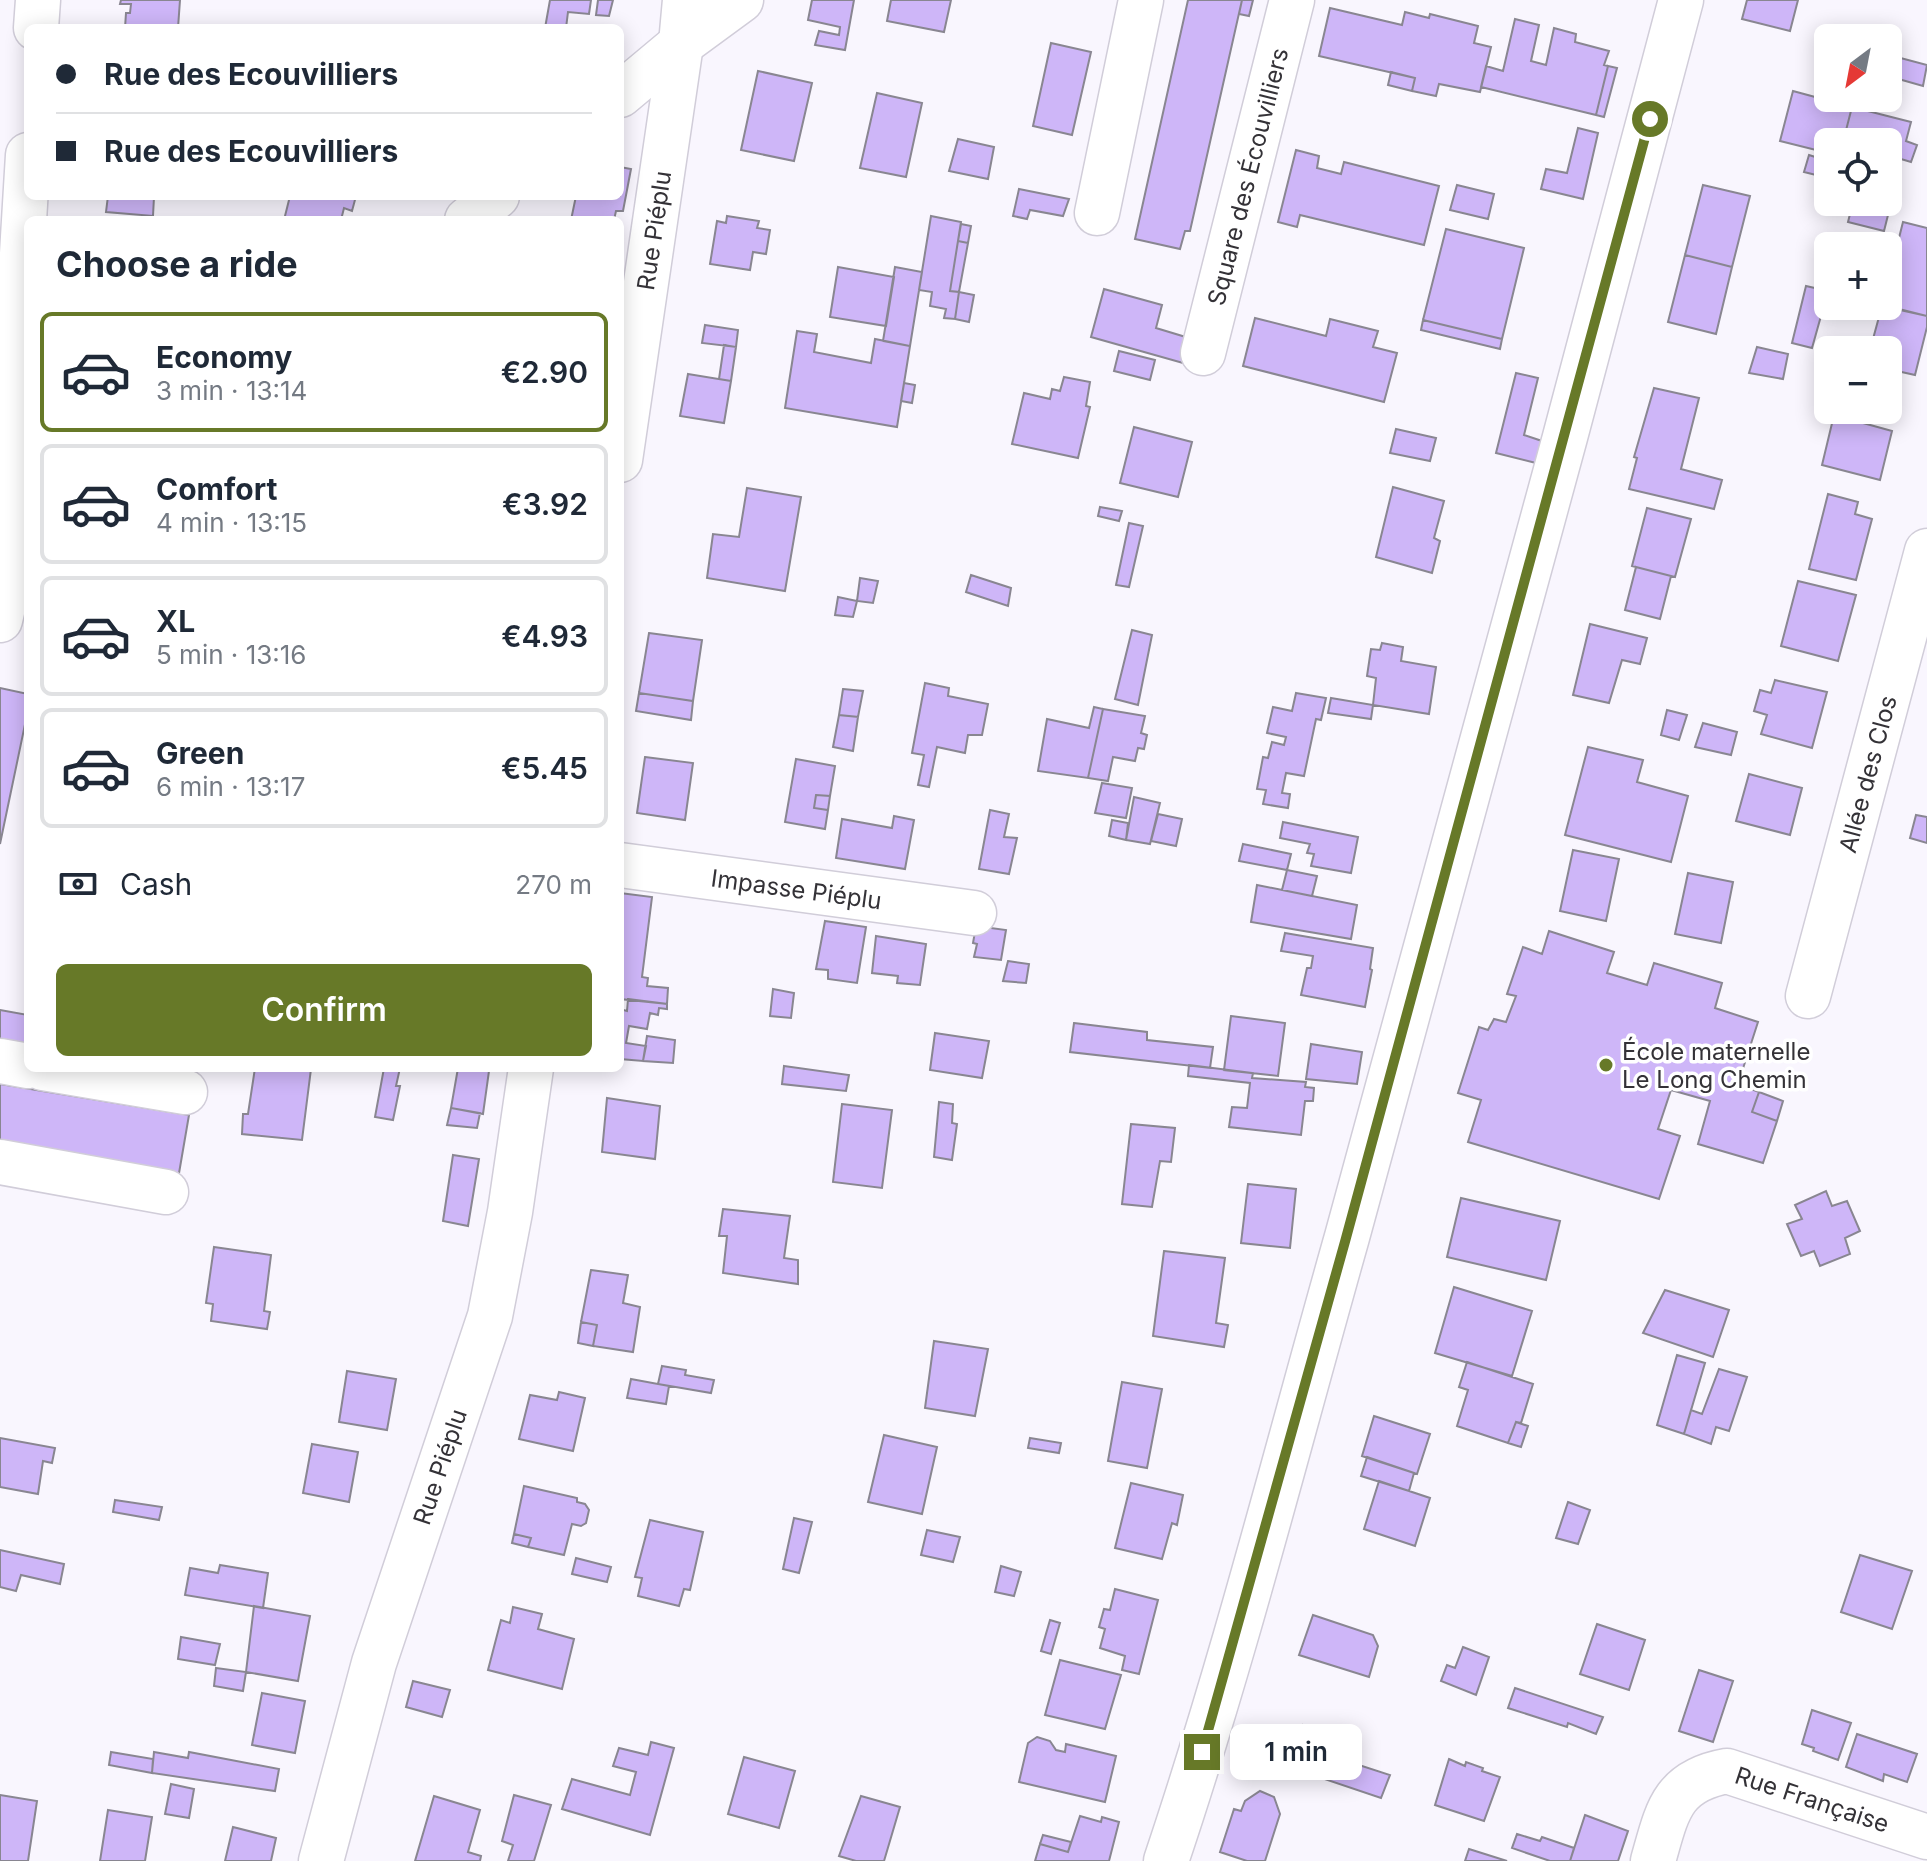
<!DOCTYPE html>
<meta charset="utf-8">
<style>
body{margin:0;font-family:Inter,sans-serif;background:#f2f2f3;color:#1f2937;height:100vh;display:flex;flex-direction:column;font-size:30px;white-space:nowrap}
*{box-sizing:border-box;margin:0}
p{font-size:26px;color:#747a83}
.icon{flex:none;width:44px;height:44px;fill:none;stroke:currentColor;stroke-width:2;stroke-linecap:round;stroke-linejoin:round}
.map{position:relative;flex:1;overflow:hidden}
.panel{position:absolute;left:24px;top:216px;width:600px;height:856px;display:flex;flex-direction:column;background:#fff;border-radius:12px;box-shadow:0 4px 20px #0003}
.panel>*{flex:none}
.guide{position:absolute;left:24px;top:24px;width:600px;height:176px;border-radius:12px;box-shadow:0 4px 20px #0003;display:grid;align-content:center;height:176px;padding:0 32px;background:#fff}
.needle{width:52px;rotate:212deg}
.tools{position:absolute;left:1814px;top:24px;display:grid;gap:16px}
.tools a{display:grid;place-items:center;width:88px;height:88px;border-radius:12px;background:#fff;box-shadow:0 4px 20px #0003;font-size:40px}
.end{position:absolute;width:36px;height:36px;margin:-18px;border:10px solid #677928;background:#fff;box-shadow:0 0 0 4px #fff}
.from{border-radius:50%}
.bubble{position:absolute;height:56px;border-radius:12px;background:#fff;box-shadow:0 4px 20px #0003;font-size:26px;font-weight:600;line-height:56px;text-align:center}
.guide b{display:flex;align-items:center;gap:28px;height:76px;font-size:30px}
.guide b+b{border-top:2px solid #e0e1e3}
.guide i{width:20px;height:20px;background:#1f2937}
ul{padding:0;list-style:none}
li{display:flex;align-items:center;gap:24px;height:120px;margin:0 16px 12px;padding:0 16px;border:4px solid #e0e1e3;border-radius:12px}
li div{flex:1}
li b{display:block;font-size:30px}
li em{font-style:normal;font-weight:600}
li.active{border-color:#677928}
li>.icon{width:72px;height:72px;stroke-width:1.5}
h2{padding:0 32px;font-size:36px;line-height:96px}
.pay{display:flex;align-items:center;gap:20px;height:88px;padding:0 32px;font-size:30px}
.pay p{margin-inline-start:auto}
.button{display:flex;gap:16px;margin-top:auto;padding:16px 32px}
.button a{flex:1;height:92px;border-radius:12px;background:#677928;color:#fff;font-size:32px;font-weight:600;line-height:92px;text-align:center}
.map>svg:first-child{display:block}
</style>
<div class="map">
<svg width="1927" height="1861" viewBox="0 0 1927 1861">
<rect width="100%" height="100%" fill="#f9f6fe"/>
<path fill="#ceb6f8" stroke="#898691" stroke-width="2" d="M121,0H180L178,28H125L126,13H130L131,4H120Z
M550,0H591L589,14L568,12L566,28H545Z
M598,0H613L609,16L596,15Z
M812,0H854L845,50L815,45L819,31L839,35L840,27L808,20Z
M891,0H951L944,32L887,21Z
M1188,0H1242L1190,231H1185L1180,249L1135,239Z
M1242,0H1253L1249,16L1239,14Z
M1747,0H1798L1790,31L1742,19Z
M1330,8L1402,25L1405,12L1429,18L1430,14L1478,26L1474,43L1491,47L1480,92L1439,84L1436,96L1412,91L1415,78L1319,56Z
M1515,19L1539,25L1531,61L1546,65L1554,28L1576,34L1575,42L1609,51L1604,65L1608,66L1596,115L1481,87L1486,66L1503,71Z
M1051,43L1091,52L1072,135L1033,126Z
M1893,56L1927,65L1923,86L1888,76Z
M1608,66L1617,68L1604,117L1596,115Z
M758,71L812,83L794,161L741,150Z
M1391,72L1415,78L1412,91L1388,85Z
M1793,91L1852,107L1843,142H1828V153L1780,141Z
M877,93L922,103L906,177L860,168Z
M1852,107L1911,122L1906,141L1917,145L1911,162L1901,159L1898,171L1888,168V142H1843Z
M1578,128L1598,133L1583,199L1541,189L1546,169L1567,173Z
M958,139L994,147L988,179L949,171Z
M1296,150L1319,156L1317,168L1341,174L1344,162L1439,186L1424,245L1300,215L1297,227L1278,222Z
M1809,155L1828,161V178L1804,172Z
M620,167L631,169L623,211H616L614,220H571L576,196H620Z
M1457,185L1494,194L1488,219L1450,210Z
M1703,185L1750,196L1732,267L1685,255Z
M1019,189L1069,199L1063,216L1030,210L1027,219L1013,216Z
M108,196H158L154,197L153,216L106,212Z
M290,196H356L352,211L344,208L341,220H284Z
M1853,202L1889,211L1884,231L1848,222Z
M727,216L759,221L757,228L770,230L766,254L753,252L750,270L710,264L717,221L726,223Z
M931,216L961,222L950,291L959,292L955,319L944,318L946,309L930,306L932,292L919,290Z
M1903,222L1927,228V316L1887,306L1888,273L1890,274Z
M961,224L971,226L968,243L958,241Z
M1446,229L1524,248L1502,339L1423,320Z
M958,241L968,243L959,292L950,291Z
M1685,255L1732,267L1716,334L1668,322Z
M838,267L894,277L886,326L830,317Z
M895,267L922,272L910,346L883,341Z
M1806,286L1828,291L1812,348L1792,343Z
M1104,289L1162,305L1156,328L1189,338L1183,363L1091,337Z
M959,292L974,295L969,322L955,319Z
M1882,306L1927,316V327L1915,375L1888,369V350H1870Z
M1255,318L1326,336L1330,319L1378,331L1373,347L1397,353L1384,402L1243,366Z
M1423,320L1502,339L1500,349L1421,330Z
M705,325L738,330L736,347L702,343Z
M797,331L817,334L814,352L871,363L875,339L910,346L897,427L785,408Z
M724,345L736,347L731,381L719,379Z
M1757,347L1788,354L1783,379L1749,373Z
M1119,351L1155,360L1150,380L1114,371Z
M1516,373L1538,378L1524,435L1542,441L1536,463L1496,453Z
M688,374L731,381L724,423L680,416Z
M1064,377L1090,382L1086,406L1090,407L1078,458L1012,444L1024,393L1050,399L1052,389L1060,391Z
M904,383L915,385L912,403L901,401Z
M1654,388L1699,398L1681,469L1722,480L1714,509L1629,489L1637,458L1634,457Z
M1834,415L1892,431L1880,480L1822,465Z
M1134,427L1192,442L1178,497L1120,483Z
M1396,429L1436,438L1430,461L1390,453Z
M1393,487L1444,501L1434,538L1440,541L1432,573L1376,557Z
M747,488L801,497L785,591L707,578L713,534L739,537Z
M1828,494L1858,502L1855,514L1872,519L1856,580L1809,569Z
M1100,507L1122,511L1119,521L1098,516Z
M1647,508L1691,519L1675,577L1632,566Z
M1129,523L1143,526L1129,587L1116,585Z
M1636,567L1671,576L1660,619L1625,610Z
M971,575L1011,588L1008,606L966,592Z
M860,578L878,581L873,603L857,601Z
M1798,581L1856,595L1838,661L1781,646Z
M838,597L857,601L853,617L835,615Z
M1590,624L1647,638L1640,664L1622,660L1609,703L1573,695Z
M1132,630L1152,635L1138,705L1115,699Z
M649,633L702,640L693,701L639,693Z
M1382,643L1403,647L1401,661L1436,667L1429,714L1373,705L1376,678L1367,676L1371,649L1380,650Z
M1775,680L1827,692L1812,748L1761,734L1767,715L1754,711L1760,690L1771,693Z
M925,683L949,688L948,696L988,704L982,735H968L965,753L937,747L929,787L918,785L924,755L912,753Z
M0,688L28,694V710L0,844Z
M843,689L863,691L858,717L839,715Z
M639,693L693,701L691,720L636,711Z
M1296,693L1326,698L1321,720L1316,719L1304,776L1286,773L1282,793L1290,794L1288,808L1263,804L1266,790L1257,789L1263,757L1268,758L1272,742L1284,745L1286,737L1267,733L1273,707L1292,711Z
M1331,698L1373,705L1371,719L1328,713Z
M1094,707L1103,709L1088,778L1038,771L1047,719L1089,728Z
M1103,709L1145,716L1141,733L1147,735L1144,749L1138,748L1135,761L1113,757L1108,781L1088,778Z
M1667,710L1687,715L1679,740L1661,735Z
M839,715L858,717L853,751L833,747Z
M1703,723L1737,732L1731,755L1695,747Z
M1588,747L1643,760L1637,782L1688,796L1671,862L1565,835Z
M645,757L693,763L685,820L637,813Z
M796,759L835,766L830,796L816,795L814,808L828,810L825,829L785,822Z
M1749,774L1802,788L1790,835L1736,821Z
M1102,783L1132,788L1126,818L1095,813Z
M816,795L830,796L828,810L814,808Z
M1134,797L1160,803L1150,844L1126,840Z
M990,810L1009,814L1004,837L1017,838L1009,874L979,869Z
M1158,814L1182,819L1176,846L1151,841Z
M1916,815L1927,817V843L1910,838Z
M894,816L914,820L905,869L836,858L842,819L892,828Z
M1112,820L1128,823L1126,840L1109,836Z
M1283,822L1358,837L1351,873L1311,866L1314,854L1307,853L1310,844L1280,838Z
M1243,844L1291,854L1287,870L1239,861Z
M1573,850L1619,859L1606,921L1560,911Z
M1287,870L1317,876L1312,896L1282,890Z
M1688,873L1733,882L1721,943L1675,934Z
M1257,885L1357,905L1351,939L1251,922Z
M620,893L652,897L642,977L648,978L647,986L668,988L667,1004L620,999Z
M825,921L866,927L857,983L828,979V970L816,969Z
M976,926L1006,930L1001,960L974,957L977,944L973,943Z
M1549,931L1614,952L1607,973L1647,985L1654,963L1722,983L1715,1008L1758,1022L1738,1084L1759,1092L1752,1112L1777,1121L1763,1163L1698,1144L1710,1101L1671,1090L1658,1129L1680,1136L1659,1199L1468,1142L1481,1100L1458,1093L1479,1027L1488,1030L1494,1019L1506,1022L1516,996L1507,994L1523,947L1542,954Z
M1285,933L1373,948L1370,969L1372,970L1365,1007L1301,995L1307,968H1311L1313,956L1281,951Z
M876,936L926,944L920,985L897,983L898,976L872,973Z
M1008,961L1029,964L1026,983L1003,981Z
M773,989L794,993L791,1018L770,1016Z
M628,999L667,1004V1009L659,1008L658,1015L650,1013L647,1029L629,1026L626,1043L646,1046L643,1061L620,1059V1009L627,1011Z
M0,1010L28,1015V1047L0,1042Z
M1231,1016L1285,1023L1278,1076L1224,1070Z
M1074,1023L1147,1032V1040L1213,1047L1210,1068L1070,1052Z
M935,1033L989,1041L982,1078L930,1070Z
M647,1036L675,1040L673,1063L643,1061Z
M1311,1044L1362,1052L1357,1084L1306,1079Z
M1189,1065L1253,1073L1252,1078L1306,1082L1305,1087L1314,1088L1313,1101H1305L1301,1135L1229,1127L1232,1107L1247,1108L1250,1083L1188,1076Z
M784,1066L849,1075L846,1091L782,1084Z
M255,1068L311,1069L302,1140L242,1134L243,1114H248Z
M384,1068H400L396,1086H400L393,1120L375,1117Z
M458,1068H483L489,1071L483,1114L451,1108Z
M0,1084L189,1115L178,1179L0,1149Z
M1759,1092L1783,1101L1777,1121L1752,1112Z
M607,1098L660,1106L655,1159L602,1152Z
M939,1102L953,1104L952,1123L957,1124L952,1160L934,1157Z
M842,1104L892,1110L882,1188L833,1182Z
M451,1108L480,1113L477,1128L447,1125Z
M1131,1124L1175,1128L1171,1162L1160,1161L1152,1207L1122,1204Z
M453,1155L479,1159L468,1226L443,1221Z
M1248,1184L1296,1189L1290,1248L1241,1243Z
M1826,1191L1832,1206L1847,1201L1860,1231L1845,1238L1850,1254L1820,1266L1814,1251L1801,1256L1787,1224L1802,1219L1795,1205Z
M1461,1198L1560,1221L1546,1280L1447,1257Z
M723,1209L790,1216L784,1258L798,1260V1284L723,1273L727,1236H719Z
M214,1247L271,1255L264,1311L270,1312L267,1329L211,1321L213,1304L206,1303Z
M1164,1251L1225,1258L1216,1323L1228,1325L1224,1347L1153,1336Z
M591,1270L628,1275L623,1303L640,1307L633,1352L593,1346L597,1325L581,1322Z
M1454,1287L1532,1311L1512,1376L1435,1353Z
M1665,1290L1729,1310L1713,1357L1643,1333Z
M581,1322L597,1325L593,1346L578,1343Z
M934,1341L988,1349L975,1416L925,1408Z
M1677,1355L1705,1363L1684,1434L1657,1425Z
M1467,1362L1533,1384L1521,1423L1516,1422L1508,1443L1457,1426L1468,1390L1459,1387Z
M662,1366L686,1370L685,1375L714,1380L711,1393L658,1384Z
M1719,1369L1747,1377L1729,1431L1716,1427L1711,1444L1684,1434L1691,1410L1702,1414Z
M347,1371L396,1379L387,1430L339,1422Z
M631,1379L669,1386L666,1404L627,1398Z
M1122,1382L1162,1389L1147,1468L1108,1461Z
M559,1392L585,1398L573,1451L519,1439L530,1395L557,1400Z
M1374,1416L1430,1434L1417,1474L1362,1456Z
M1516,1422L1528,1426L1521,1447L1508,1443Z
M884,1435L937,1447L922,1514L868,1502Z
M0,1438L55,1448L52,1463L43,1461L38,1494L0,1487Z
M1030,1438L1061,1443L1059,1453L1028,1448Z
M312,1444L358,1452L349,1502L303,1493Z
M1367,1457L1414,1473L1409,1491L1361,1476Z
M1379,1481L1430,1498L1415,1546L1364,1529Z
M1131,1483L1183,1495L1177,1525L1172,1523L1162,1559L1115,1548Z
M524,1486L577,1498V1502L585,1504L589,1510L586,1523L581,1526L572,1524L564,1555L528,1547L531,1538L514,1534Z
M115,1500L162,1507L159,1520L113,1512Z
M1568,1502L1590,1510L1578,1544L1556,1538Z
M794,1518L812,1522L799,1573L783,1569Z
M650,1520L703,1532L690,1590L684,1589L679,1606L638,1596L642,1578L635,1577Z
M927,1530L960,1537L953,1562L921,1555Z
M514,1534L531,1538L528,1547L512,1543Z
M0,1550L64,1564L60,1584L21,1575L16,1591L0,1587Z
M1860,1555L1912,1571L1892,1629L1841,1612Z
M576,1558L611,1567L607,1582L572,1574Z
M220,1565L268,1573L263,1608L185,1595L190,1568L218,1573Z
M1001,1566L1021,1572L1014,1596L995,1592Z
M1115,1589L1158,1600L1139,1674L1122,1670L1125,1656L1100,1648L1105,1629L1099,1627L1104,1609L1110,1610Z
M254,1606L310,1616L298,1681L246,1672Z
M513,1607L542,1614L538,1629L574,1639L562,1689L488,1670L501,1620L510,1623Z
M1313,1615L1373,1635L1378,1646L1369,1677L1299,1655Z
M1050,1620L1060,1623L1051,1654L1041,1651Z
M1597,1624L1645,1640L1629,1690L1580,1674Z
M181,1637L220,1644L215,1665L178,1659Z
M1463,1647L1489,1657L1476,1695L1441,1681L1447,1665L1455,1668Z
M1060,1660L1121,1675L1105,1729L1045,1715Z
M216,1668L246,1672L243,1691L214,1686Z
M1699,1670L1733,1681L1713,1742L1679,1731Z
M413,1681L450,1690L442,1717L406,1707Z
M1515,1688L1603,1717L1596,1734L1568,1723L1567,1727L1508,1708Z
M262,1693L305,1701L295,1753L252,1745Z
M1812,1710L1851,1723L1838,1760L1813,1751L1814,1748L1802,1744Z
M1303,1725L1326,1732L1319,1752L1390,1775L1381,1798L1289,1767Z
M1857,1734L1917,1754L1907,1782L1884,1774L1883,1781L1846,1767Z
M1037,1737L1050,1741L1056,1750L1065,1752L1066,1744L1116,1756L1105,1802L1019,1782L1028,1743Z
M651,1742L674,1748L650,1835L562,1809L572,1779L630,1795L636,1772L613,1766L619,1748L648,1755Z
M111,1752L153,1759L152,1773L109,1765Z
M154,1752L188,1758L189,1752L279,1769L275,1791L152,1773Z
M744,1757L795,1771L779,1828L728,1814Z
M1449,1759L1465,1766L1466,1762L1483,1768L1482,1771L1500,1777L1484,1821L1435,1805Z
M171,1784L194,1789L189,1818L165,1814Z
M1260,1791L1274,1797L1280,1814L1265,1861H1247L1220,1852L1234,1809L1241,1811L1245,1801Z
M0,1795L37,1801L28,1861H0Z
M514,1795L551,1805L534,1861H508L513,1845L502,1841Z
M434,1796L480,1810L468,1852L481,1856L480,1861H415Z
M861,1796L900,1807L884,1861H856L839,1856Z
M108,1810L152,1817L145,1861H100Z
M1585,1815L1628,1831L1618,1861H1570Z
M1080,1816L1101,1822L1102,1817L1119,1822L1109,1861H1035L1040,1844L1068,1852Z
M233,1827L276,1838L271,1861H225Z
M1517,1834L1540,1841L1542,1837L1574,1848L1570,1861H1550L1512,1848Z
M1043,1835L1071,1842L1068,1852L1040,1844Z
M1469,1849L1507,1861H1465Z"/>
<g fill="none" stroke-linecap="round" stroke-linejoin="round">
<defs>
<g id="minor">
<path d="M36,28L38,0"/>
<path d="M620,95L681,44L741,0"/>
<path d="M1097,213L1141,0"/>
<path d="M467,220L497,196"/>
<path id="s1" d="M1203,353L1292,0"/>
<path id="s2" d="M620,460L681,44L685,0"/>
<path d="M0,620L5,599L4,550L28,155"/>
<path id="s3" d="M620,865L974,913"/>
<path id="s4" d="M1808,996L1927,551"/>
<path d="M0,1061L28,1066"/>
<path d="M43,1068L185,1092"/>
<path d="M0,1162L166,1192"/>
<path id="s5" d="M321,1861L374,1663L490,1316L510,1212L531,1068"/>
<path d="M1166,1861C1235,1656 1288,1445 1347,1237C1462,825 1572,413 1681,0"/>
<path id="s6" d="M1653,1861C1667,1812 1671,1781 1727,1771L1927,1837"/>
</g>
</defs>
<use href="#minor" stroke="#d1cdd9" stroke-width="47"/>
<use href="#minor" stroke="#fff" stroke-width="44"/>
</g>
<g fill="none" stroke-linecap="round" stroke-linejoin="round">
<path stroke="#677928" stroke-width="10" d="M1202,1752C1356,1209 1504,665 1650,119"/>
</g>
<circle fill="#677928" stroke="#fff" stroke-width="3" cx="1606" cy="1065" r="8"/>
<g text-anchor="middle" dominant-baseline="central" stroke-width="7" stroke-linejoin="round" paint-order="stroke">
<g font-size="24" fill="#343237" stroke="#fff">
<text stroke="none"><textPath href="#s1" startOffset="182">Square des Écouvilliers</textPath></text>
<text stroke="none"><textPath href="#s2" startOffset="232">Rue Piéplu</textPath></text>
<text stroke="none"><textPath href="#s4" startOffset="230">Allée des Clos</textPath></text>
<text stroke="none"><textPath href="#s3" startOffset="178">Impasse Piéplu</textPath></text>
<text stroke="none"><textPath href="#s5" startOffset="412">Rue Piéplu</textPath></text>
<text stroke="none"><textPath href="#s6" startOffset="216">Rue Française</textPath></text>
</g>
<g font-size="24" fill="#343237" stroke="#fff" text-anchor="start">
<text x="1622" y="1051">École maternelle<tspan x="1622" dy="28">Le Long Chemin</tspan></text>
</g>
</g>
</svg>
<div class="tools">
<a><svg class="needle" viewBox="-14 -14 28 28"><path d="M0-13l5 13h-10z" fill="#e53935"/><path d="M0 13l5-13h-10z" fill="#747a83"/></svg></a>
<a><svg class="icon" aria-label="locate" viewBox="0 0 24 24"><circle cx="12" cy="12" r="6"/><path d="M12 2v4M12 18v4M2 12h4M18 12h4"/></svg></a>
<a>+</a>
<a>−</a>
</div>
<i class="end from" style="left:1650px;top:119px"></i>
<i class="end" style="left:1202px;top:1752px"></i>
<div class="bubble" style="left:1230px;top:1724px;width:132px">1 min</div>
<div class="guide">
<b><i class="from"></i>Rue des Ecouvilliers</b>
<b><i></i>Rue des Ecouvilliers</b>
</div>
<section class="panel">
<h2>Choose a ride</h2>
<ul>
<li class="active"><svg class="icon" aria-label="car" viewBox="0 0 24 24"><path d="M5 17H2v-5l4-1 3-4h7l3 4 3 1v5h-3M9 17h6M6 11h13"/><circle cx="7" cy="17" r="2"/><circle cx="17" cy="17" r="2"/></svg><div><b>Economy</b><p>3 min · 13:14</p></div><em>€2.90</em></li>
<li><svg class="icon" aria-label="car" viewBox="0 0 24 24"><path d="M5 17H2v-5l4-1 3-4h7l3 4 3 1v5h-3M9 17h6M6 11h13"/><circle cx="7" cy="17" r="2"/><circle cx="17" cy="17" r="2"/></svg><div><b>Comfort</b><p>4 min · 13:15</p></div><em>€3.92</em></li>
<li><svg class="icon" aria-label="car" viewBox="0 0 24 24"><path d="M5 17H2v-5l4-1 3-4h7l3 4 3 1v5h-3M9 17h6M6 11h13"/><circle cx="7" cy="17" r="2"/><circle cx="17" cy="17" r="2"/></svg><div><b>XL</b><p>5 min · 13:16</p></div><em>€4.93</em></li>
<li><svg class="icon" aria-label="car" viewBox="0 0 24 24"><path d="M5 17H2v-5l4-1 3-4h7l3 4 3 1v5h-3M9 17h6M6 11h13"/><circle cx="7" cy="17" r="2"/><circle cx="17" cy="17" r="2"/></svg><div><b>Green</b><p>6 min · 13:17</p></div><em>€5.45</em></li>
</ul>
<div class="pay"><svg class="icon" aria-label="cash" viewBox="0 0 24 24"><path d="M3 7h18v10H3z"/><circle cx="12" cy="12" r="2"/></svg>Cash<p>270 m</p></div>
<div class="button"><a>Confirm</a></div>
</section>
</div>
